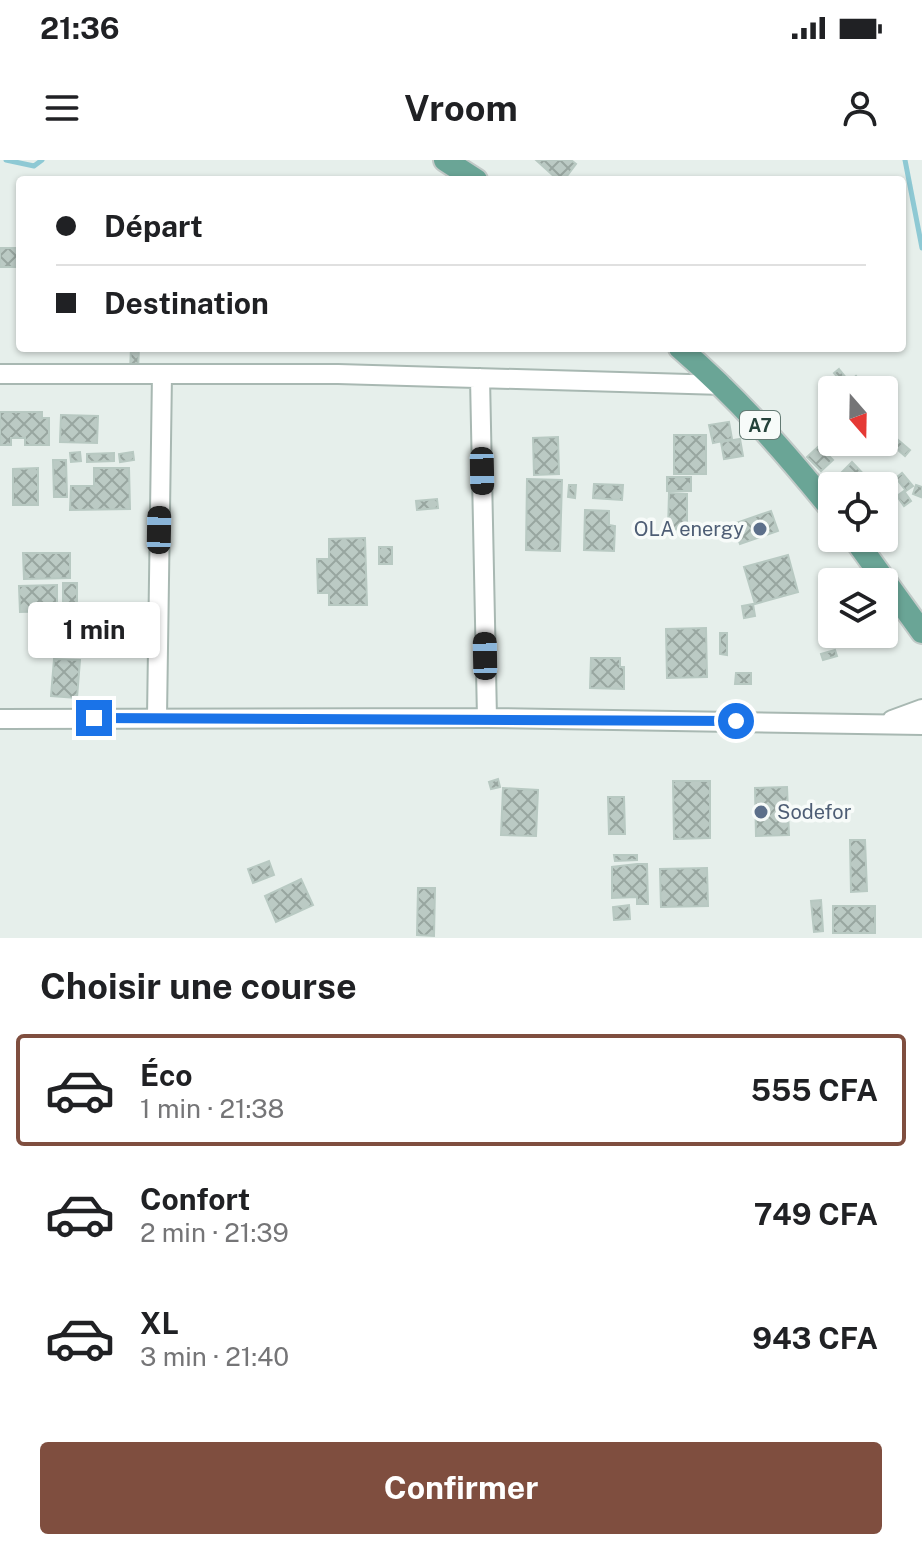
<!DOCTYPE html>
<html lang="fr">
<meta charset="utf-8">
<style>
body{margin:0;font-family:"Public Sans",sans-serif;background:#f6f6f6;color:#202124;height:100vh;display:flex;flex-direction:column;font-size:30px;white-space:nowrap}
*{box-sizing:border-box;margin:0}
p{font-size:26px;color:#757577}
.icon{flex:none;width:44px;height:44px;fill:none;stroke:currentColor;stroke-width:2;stroke-linecap:round;stroke-linejoin:round}
.map{position:relative;height:778px;overflow:hidden}
.details{display:flex;flex-direction:column;background:#fff;flex:1}
.details>*{flex:none}
.hud{position:absolute;left:16px;top:16px;width:890px;height:176px;border-radius:8px;box-shadow:0 2px 6px #0004;display:grid;align-content:center;height:176px;padding:0 40px;background:#fff}
.needle{width:52px;rotate:160deg}
.fabs{position:absolute;left:818px;top:216px;display:grid;gap:16px}
.fabs a{display:grid;place-items:center;width:80px;height:80px;border-radius:8px;background:#fff;box-shadow:0 2px 6px #0004;font-size:40px}
.end{position:absolute;width:36px;height:36px;margin:-18px;border:10px solid #1a73e8;background:#fff;box-shadow:0 0 0 4px #fff}
.from{border-radius:50%}
.bubble{position:absolute;height:56px;border-radius:8px;background:#fff;box-shadow:0 2px 6px #0004;font-size:26px;font-weight:700;line-height:56px;text-align:center}
.car{position:absolute;width:24px;height:48px;margin:-24px -12px;border-radius:10px;box-shadow:0 0 6px 2px #0007;background:linear-gradient(#222 24%,#8ab4d8 0 40%,#222 0 76%,#8ab4d8 0 86%,#222 0)}
.hud b{display:flex;align-items:center;gap:28px;height:76px;font-size:30px}
.hud b+b{border-top:2px solid #e0e0e0}
.hud i{width:20px;height:20px;background:#202124}
ul{padding:0;list-style:none}
li{display:flex;align-items:center;gap:24px;height:112px;margin:0 16px 12px;padding:0 24px;border:4px solid transparent;border-radius:8px}
li div{flex:1}
li b{display:block;font-size:30px}
li em{font-style:normal;font-weight:700}
li.on{border-color:#7f4e3f}
li>.icon{width:72px;height:72px;stroke-width:1.5}
h2{padding:0 40px;font-size:36px;line-height:96px}
.button{display:flex;gap:16px;margin-top:auto;padding:16px 40px}
.button a{flex:1;height:92px;border-radius:8px;background:#7f4e3f;color:#fff;font-size:32px;font-weight:700;line-height:92px;text-align:center}
.status{display:flex;justify-content:space-between;align-items:center;height:56px;padding:0 40px;background:#fff;direction:ltr}
.status svg{height:22px;fill:currentColor}
header{display:flex;justify-content:space-between;align-items:center;height:104px;padding:0 40px;background:#fff;font-size:36px;font-weight:700}
.map>svg:first-child{display:block}
</style>
<div class="status"><b>21:36</b><svg viewBox="0 0 49 12"><path d="M0 12V9h3v3zM5 12V6h3v6zM10 12V3h3v9zM15 12V0h3v12zM26 1h20v11H26zM47 4h2v5h-2z"/></svg></div>
<header><svg class="icon" aria-label="menu" viewBox="0 0 24 24"><path d="M4 6h16M4 12h16M4 18h16"/></svg>Vroom<svg class="icon" aria-label="person" viewBox="0 0 24 24"><circle cx="12" cy="8" r="4"/><path d="M4 21q1-7 8-7t8 7"/></svg></header>
<div class="map">
<svg width="922" height="778" viewBox="0 0 922 778">
<defs>
<pattern id="building-cross-hatch" width="8" height="8" patternUnits="userSpaceOnUse" patternTransform="scale(2)"><rect width="8" height="8" fill="#bbcac4"/><path d="M0 0l8 8M0 8l8-8" fill="none" stroke="#98a6a0"/></pattern>
</defs>
<rect width="100%" height="100%" fill="#e6efeb"/>
<g fill="none" stroke-linecap="round" stroke-linejoin="round">
<path stroke="#8ec9d4" stroke-width="5" d="M6,0L34,6L42,0
M905,0L922,88"/>
</g>
<path fill="url(#building-cross-hatch)" stroke="#b8c9c2" stroke-width="2" d="M536,0H571L576,4L564,20H558Z
M204,17H231V20H204Z
M0,88H20V107H0Z
M131,188H139L138,210H130Z
M839,209L847,219L843,223L834,213Z
M856,216L869,230H845L843,228Z
M0,252H42V258H49V285H25V278H11V285H0Z
M61,255L98,256L97,283L60,282Z
M729,262L732,279L713,283L709,265Z
M887,264L894,270L884,282V267Z
M674,275H706V314H674Z
M558,277L559,314L534,315L533,278Z
M740,279L743,296L724,299L721,282Z
M897,279L910,290L905,296L892,285Z
M819,286L833,300L821,311L807,297Z
M80,292L81,301L71,302L70,293Z
M133,292L134,300L120,302L119,294Z
M114,293V301L87,302V294Z
M53,300H66L67,337H54Z
M852,302L872,323L868,326H855L842,312Z
M38,308V345H13V309Z
M94,308H129L130,349L70,350L71,326H94Z
M902,313L913,326L906,331L896,318Z
M667,317H691V331H667Z
M527,319L562,320L560,391L526,390Z
M594,324L623,325L622,340L593,338Z
M569,325H576L575,338L568,337Z
M916,325L922,327L921,337L913,334Z
M904,331L911,341L904,346L897,336Z
M669,333L687,334V370L668,369Z
M886,338L893,347L884,355V339Z
M437,339L438,348L417,350L416,341Z
M585,350L609,351V365L615,366L614,391L584,390Z
M771,351L778,371L740,384L733,364Z
M365,378L367,445H329V433H318L317,399H329V379Z
M379,387H392V404H379Z
M23,393H70V418L24,419Z
M788,395L798,432L755,444L744,407Z
M63,423H77V448H63Z
M57,425V451L20,452L19,426Z
M753,444L755,456L744,458L742,446Z
M31,458H69L68,489L30,488Z
M706,468L707,517L667,518L666,469Z
M87,469L102,470L101,479L93,478V484H85Z
M720,473H727V495L720,494Z
M835,490L837,496L823,500L821,494Z
M591,498H620V507H624V529L590,528Z
M54,499L80,500L77,538L51,536Z
M736,513H751V524H735Z
M100,539H109L108,547L99,546Z
M498,619L500,627L491,629L489,622Z
M673,621H710V678L674,679Z
M787,627L789,675L756,676L755,628Z
M503,628L538,630L536,676L501,675Z
M608,637H624L625,674H609Z
M850,680H865L867,731L851,732Z
M614,695H637V700L615,701Z
M269,701L274,715L253,723L248,709Z
M637,704H647L648,744H637V737L612,738V707Z
M707,708L708,746L661,747L660,709Z
M301,719L313,745L276,762L265,736Z
M418,728H435L434,776L417,775Z
M821,740L823,771L814,772L811,741Z
M629,745L630,759L614,760L613,747Z
M833,746H875V773H833Z"/>
<g fill="none" stroke-linecap="round" stroke-linejoin="round">
<defs>
<path id="minor" d="M0,214H338L723,225
M480,218L487,558
M157,557L162,214
M0,559L487,558L922,565
M892,560L922,549"/>
<path id="major" d="M445,0L476,20
M680,188C737,237 785,292 832,350
M854,378L922,472"/>
</defs>
<use href="#minor" stroke="#a8b8b2" stroke-width="22"/>
<use href="#major" stroke="#c2cac8" stroke-width="26"/>
<use href="#minor" stroke="#fff" stroke-width="18"/>
<use href="#major" stroke="#6aa596" stroke-width="22"/>
</g>
<g fill="none" stroke-linecap="round" stroke-linejoin="round">
<path stroke="#1a73e8" stroke-width="10" d="M94,558L736,561"/>
</g>
<g fill="#5c6f8a" stroke="#f7fbf9" stroke-width="3">
<circle cx="760" cy="369" r="8"/>
<circle cx="761" cy="652" r="8"/>
</g>
<g text-anchor="middle" dominant-baseline="central" stroke-width="7" stroke-linejoin="round" paint-order="stroke">
<rect fill="#f7fbf9" stroke="#637a73" stroke-width="2" x="740" y="251" width="40" height="28" rx="6"/>
<g font-size="18" font-weight="bold" fill="#24423a">
<text x="760" y="265">A7</text>
</g>
<g font-size="20" fill="#4e5e75" stroke="#f7fbf9" text-anchor="end">
<text x="744" y="369">OLA energy</text>
<text x="777" y="652" text-anchor="start">Sodefor</text>
</g>
</g>
</svg>
<div class="fabs">
<a><svg class="needle" viewBox="-14 -14 28 28"><path d="M0-13l5 13h-10z" fill="#e53935"/><path d="M0 13l5-13h-10z" fill="#757577"/></svg></a>
<a><svg class="icon" aria-label="locate" viewBox="0 0 24 24"><circle cx="12" cy="12" r="6"/><path d="M12 2v4M12 18v4M2 12h4M18 12h4"/></svg></a>
<a><svg class="icon" aria-label="layers" viewBox="0 0 24 24"><path d="M12 4l9 5-9 5-9-5zM3 14l9 5 9-5"/></svg></a>
</div>
<i class="end from" style="left:736px;top:561px"></i>
<i class="end" style="left:94px;top:558px"></i>
<div class="bubble" style="left:28px;top:442px;width:132px">1 min</div>
<i class="car" style="left:482px;top:311px;rotate:179deg"></i>
<i class="car" style="left:159px;top:370px;rotate:1deg"></i>
<i class="car" style="left:485px;top:496px;rotate:359deg"></i>
<div class="hud">
<b><i class="from"></i>Départ</b>
<b><i></i>Destination</b>
</div>
</div>
<section class="details">
<h2>Choisir une course</h2>
<ul>
<li class="on"><svg class="icon" aria-label="car" viewBox="0 0 24 24"><path d="M5 17H2v-5l4-1 3-4h7l3 4 3 1v5h-3M9 17h6M6 11h13"/><circle cx="7" cy="17" r="2"/><circle cx="17" cy="17" r="2"/></svg><div><b>Éco</b><p>1 min · 21:38</p></div><em>555 CFA</em></li>
<li><svg class="icon" aria-label="car" viewBox="0 0 24 24"><path d="M5 17H2v-5l4-1 3-4h7l3 4 3 1v5h-3M9 17h6M6 11h13"/><circle cx="7" cy="17" r="2"/><circle cx="17" cy="17" r="2"/></svg><div><b>Confort</b><p>2 min · 21:39</p></div><em>749 CFA</em></li>
<li><svg class="icon" aria-label="car" viewBox="0 0 24 24"><path d="M5 17H2v-5l4-1 3-4h7l3 4 3 1v5h-3M9 17h6M6 11h13"/><circle cx="7" cy="17" r="2"/><circle cx="17" cy="17" r="2"/></svg><div><b>XL</b><p>3 min · 21:40</p></div><em>943 CFA</em></li>
</ul>
<div class="button"><a>Confirmer</a></div>
</section>
